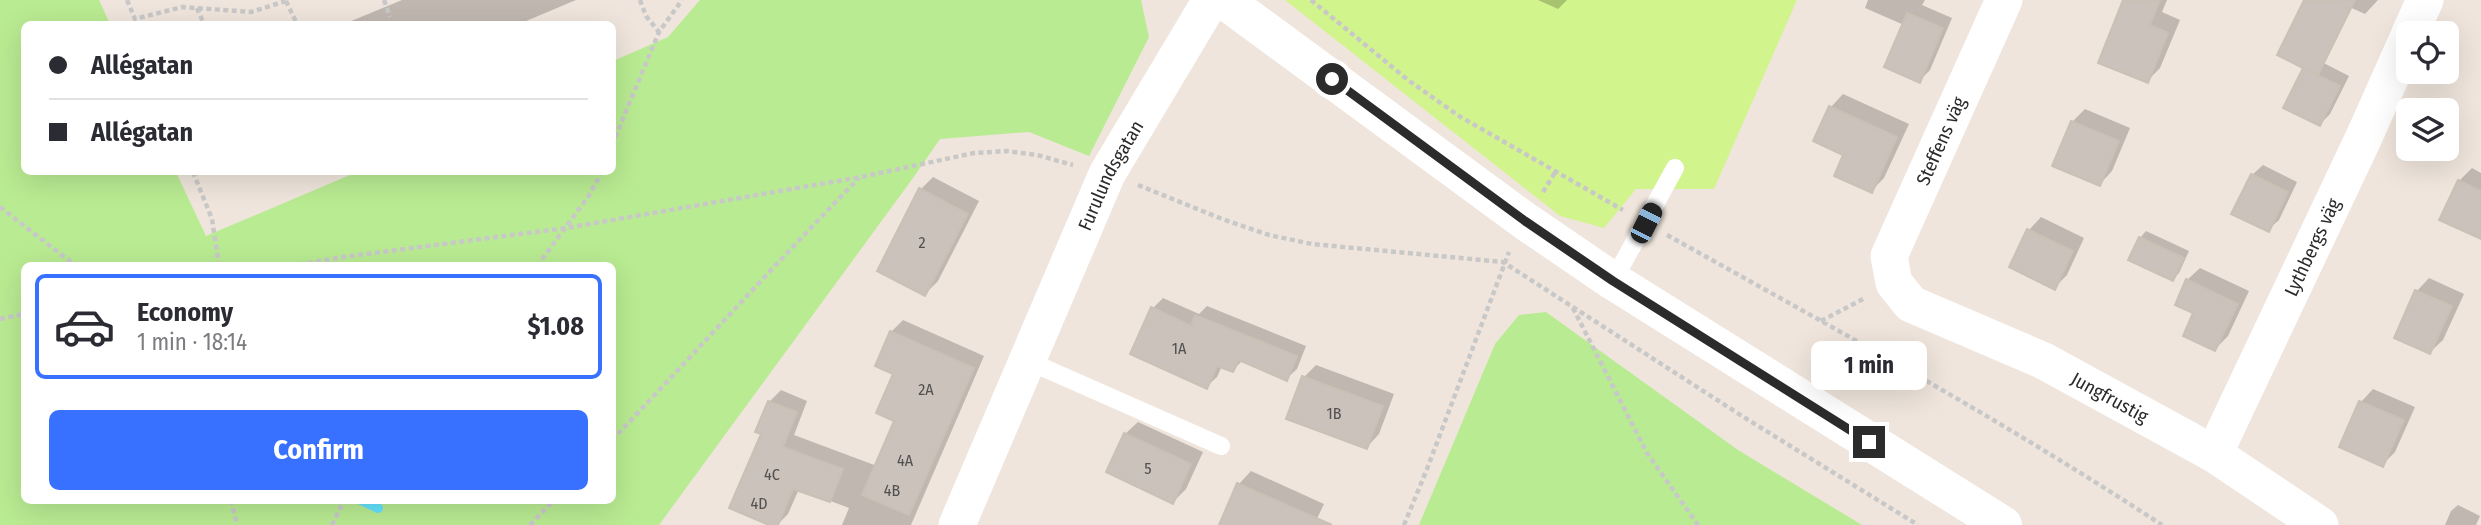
<!DOCTYPE html>
<meta charset="utf-8">
<style>
body{margin:0;font-family:"Fira Sans Condensed",sans-serif;background:#f7f7f7;color:#2b2b33;height:100vh;display:flex;flex-direction:column;font-size:26px;white-space:nowrap}
*{box-sizing:border-box;margin:0}
p{font-size:23px;color:#7c7c81}
.icon{flex:none;width:38px;height:38px;fill:none;stroke:currentColor;stroke-width:2;stroke-linecap:round;stroke-linejoin:round}
.map{position:relative;flex:1;overflow:hidden}
.details{position:absolute;left:21px;top:262px;width:595px;height:242px;display:flex;flex-direction:column;background:#fff;border-radius:10px;box-shadow:0 7px 28px #0002}
.details>*{flex:none}
.guide{position:absolute;left:21px;top:21px;width:595px;height:154px;border-radius:10px;box-shadow:0 7px 28px #0002;display:grid;align-content:center;height:154px;padding:0 28px;background:#fff}
.controls{position:absolute;left:2396px;top:21px;display:grid;gap:14px}
.controls a{display:grid;place-items:center;width:63px;height:63px;border-radius:10px;background:#fff;box-shadow:0 7px 28px #0002;font-size:35px}
.end{position:absolute;width:32px;height:32px;margin:-16px;border:9px solid #2b2b2b;background:#fff;box-shadow:0 0 0 4px #fff}
.from{border-radius:50%}
.bubble{position:absolute;height:49px;border-radius:10px;background:#fff;box-shadow:0 7px 28px #0002;font-size:23px;font-weight:700;line-height:49px;text-align:center}
.car{position:absolute;width:21px;height:42px;margin:-21px -10px;border-radius:9px;box-shadow:0 0 5px 2px #0007;background:linear-gradient(#222 24%,#8ab4d8 0 40%,#222 0 76%,#8ab4d8 0 86%,#222 0)}
.guide b{display:flex;align-items:center;gap:24px;height:66px;font-size:26px}
.guide b+b{border-top:2px solid #e1e1e2}
.guide i{width:18px;height:18px;background:#2b2b33}
ul{padding:12px 0 0;list-style:none}
li{display:flex;align-items:center;gap:21px;height:105px;margin:0 14px 10px;padding:0 14px;border:4px solid transparent;border-radius:10px}
li div{flex:1}
li b{display:block;font-size:26px}
li em{font-style:normal;font-weight:700}
li.selected{border-color:#3870ff}
li>.icon{width:63px;height:63px;stroke-width:1.5}
.button{display:flex;gap:14px;margin-top:auto;padding:14px 28px}
.button a{flex:1;height:80px;border-radius:10px;background:#3870ff;color:#fff;font-size:28px;font-weight:700;line-height:80px;text-align:center}
.map>svg:first-child{display:block}
</style>
<div class="map">
<svg width="2481" height="525" viewBox="0 0 2481 525">
<rect width="100%" height="100%" fill="#efe5dc"/>
<path fill="#b9eb92" fill-rule="evenodd" d="M0,0H99L110,24H24V172H176L206,236L357,172H612L613,61L668,37L700,0H1141L1149,37L1089,156L1029,132L940,139L913,178L659,525H0ZM24,266H612V500H24Z
M1546,312L1738,450L1862,525H1419L1495,344L1519,315Z"/>
<path fill="#d2f48d" d="M1285,0H1797L1714,189H1636L1604,228L1560,216Z"/>
<path fill="#0003" d="M402,0H576L519,24H344Z
M1538,0H1567L1558,9Z
M1868,0H1925L1922,5L1952,18L1930,70L1920,80L1904,25L1865,8Z
M2125,0H2167L2162,12L2180,20L2160,68L2147,81Z
M2334,0H2378L2365,14Z
M2314,58L2349,76L2330,114L2320,124L2304,69Z
M1843,94L1909,124L1884,178L1871,191L1846,154L1831,107Z
M2085,109L2130,128L2112,171L2100,184L2072,122Z
M2263,165L2297,182L2279,220L2268,230L2252,175Z
M2472,168L2481,173V237L2459,181Z
M933,177L979,201L938,281L925,294L921,189Z
M2041,217L2084,238L2067,275L2054,288L2011,266L2029,230Z
M2146,231L2189,251L2179,273L2173,279L2140,238Z
M2200,268L2249,291L2228,336L2215,349L2195,312L2187,280Z
M2429,278L2464,294L2443,340L2430,352L2417,291Z
M1163,298L1199,314L1207,306L1306,346L1297,369L1286,379L1243,360L1233,370L1222,366L1217,377L1206,387L1153,308Z
M903,320L984,356L911,525H842L849,508L799,489L788,514L777,525H774L763,433L769,402L781,390L807,401L794,435L877,466L896,420V373L891,332Z
M1316,365L1394,394L1379,434L1367,447L1304,377Z
M2373,389L2415,407L2395,452L2383,464L2361,402Z
M1138,422L1203,452L1186,489L1173,502L1125,434Z
M1251,471L1324,504L1314,525H1234L1239,484Z
M2458,505L2480,516L2476,525H2445L2451,511Z"/>
<g fill="none" stroke-linecap="round" stroke-linejoin="round">
<path stroke="#63e2fc" stroke-width="10" d="M361,500L378,508"/>
</g>
<path fill="#cac2bb" stroke="#cac1b5" stroke-width="2" d="M2123,0H2160L2150,25L2168,33L2148,83L2098,63Z
M2304,0H2355L2318,75L2305,69L2340,86L2320,126L2283,108L2303,68L2277,55Z
M1907,13L1943,28L1920,83L1884,67Z
M1829,106L1897,137L1872,193L1834,176L1843,155L1813,141Z
M2071,121L2119,141L2100,186L2052,166Z
M2251,174L2288,192L2269,232L2231,214Z
M2458,180L2481,191V239L2439,220Z
M919,188L968,214L925,296L877,271Z
M2027,229L2073,251L2055,290L2009,267Z
M2139,237L2184,258L2173,281L2128,260Z
M2186,279L2238,304L2215,351L2183,336L2193,313L2175,305Z
M2415,290L2452,306L2430,354L2394,338Z
M1151,307L1191,326L1195,315L1297,356L1287,381L1239,360L1233,372L1217,366L1207,389L1130,354Z
M890,331L974,368L909,515L862,495L894,421L876,413L893,374L875,366Z
M1302,376L1383,406L1367,449L1286,419Z
M768,401L797,412L783,447L843,469L830,502L793,489L778,525H769L729,508L761,434L755,432Z
M2359,401L2404,420L2383,467L2339,447Z
M1124,433L1191,464L1173,504L1106,472Z
M1237,483L1332,525H1219Z"/>
<g fill="none" stroke-linecap="round" stroke-linejoin="round">
<path stroke="#c8c8c8" stroke-width="4.5" stroke-dasharray="5 3.5" stroke-linecap="butt" d="M127,0L135,19L182,7L251,12L289,0
M384,0L390,17
M640,0L646,16L659,32
M1311,0L1408,80L1459,116L1623,210
M286,1L297,24
M197,8L204,24
M612,145L659,32L682,0
M193,172L212,219L219,266
M1138,185L1222,219L1269,235L1312,244L1503,262L1742,416L1918,525
M1543,192L1556,171
M0,207L76,266
M1667,235C1834,328 2002,420 2162,525
M291,266L343,257L566,228L861,177L974,153L1006,151L1037,155L1073,165
M537,266L588,197L602,172
M1573,308L1647,453L1698,525
M0,319L24,314
M1821,321L1865,298
M612,440C695,353 775,264 859,178
M231,500L237,525
M332,525L344,500
M530,525L554,500
M1404,525L1427,469L1509,252"/>
<path stroke="#fff" stroke-width="18" d="M1613,281L1675,168
M1026,360L1221,446"/>
<g stroke="#fff" stroke-width="37">
<path id="s1" d="M2004,0L1889,256L1894,283L1911,304L2044,361L2214,454L2320,525"/>
<path d="M2410,33L2425,0"/>
<path id="s2" d="M2214,454L2364,137L2408,38"/>
<path id="s3" d="M957,525L1107,174L1211,0"/>
</g>
<path stroke="#fff" stroke-width="38" d="M1224,0L1525,221L1613,281L2003,525"/>
</g>
<g fill="none" stroke-linecap="round" stroke-linejoin="round">
<path stroke="#2b2b2b" stroke-width="9" d="M1332,79L1525,221L1613,281L1869,442"/>
</g>
<g text-anchor="middle" dominant-baseline="central" stroke-width="7" stroke-linejoin="round" paint-order="stroke">
<g font-size="16" fill="#53514f">
<text x="922" y="242">2</text>
<text x="1179" y="348">1A</text>
<text x="926" y="389">2A</text>
<text x="1334" y="413">1B</text>
<text x="905" y="460">4A</text>
<text x="1148" y="468">5</text>
<text x="772" y="474">4C</text>
<text x="892" y="490">4B</text>
<text x="759" y="503">4D</text>
</g>
<g font-size="19" fill="#2b2b2b" stroke="#fff">
<text transform="translate(1941 141) rotate(-66)">Steffens väg</text>
<text stroke="none"><textPath href="#s3" startOffset="382">Furulundsgatan</textPath></text>
<text stroke="none"><textPath href="#s2" startOffset="229">Lythbergs väg</textPath></text>
<text stroke="none"><textPath href="#s1" startOffset="555">Jungfrustig</textPath></text>
</g>
</g>
</svg>
<div class="controls">
<a><svg class="icon" aria-label="locate" viewBox="0 0 24 24"><circle cx="12" cy="12" r="6"/><path d="M12 2v4M12 18v4M2 12h4M18 12h4"/></svg></a>
<a><svg class="icon" aria-label="layers" viewBox="0 0 24 24"><path d="M12 4l9 5-9 5-9-5zM3 14l9 5 9-5"/></svg></a>
</div>
<i class="end from" style="left:1332px;top:79px"></i>
<i class="end" style="left:1869px;top:442px"></i>
<div class="bubble" style="left:1811px;top:341px;width:116px">1 min</div>
<i class="car" style="left:1646px;top:223px;rotate:27deg"></i>
<div class="guide">
<b><i class="from"></i>Allégatan</b>
<b><i></i>Allégatan</b>
</div>
<section class="details">
<ul>
<li class="selected"><svg class="icon" aria-label="car" viewBox="0 0 24 24"><path d="M5 17H2v-5l4-1 3-4h7l3 4 3 1v5h-3M9 17h6M6 11h13"/><circle cx="7" cy="17" r="2"/><circle cx="17" cy="17" r="2"/></svg><div><b>Economy</b><p>1 min · 18:14</p></div><em>$1.08</em></li>
</ul>
<div class="button"><a>Confirm</a></div>
</section>
</div>
